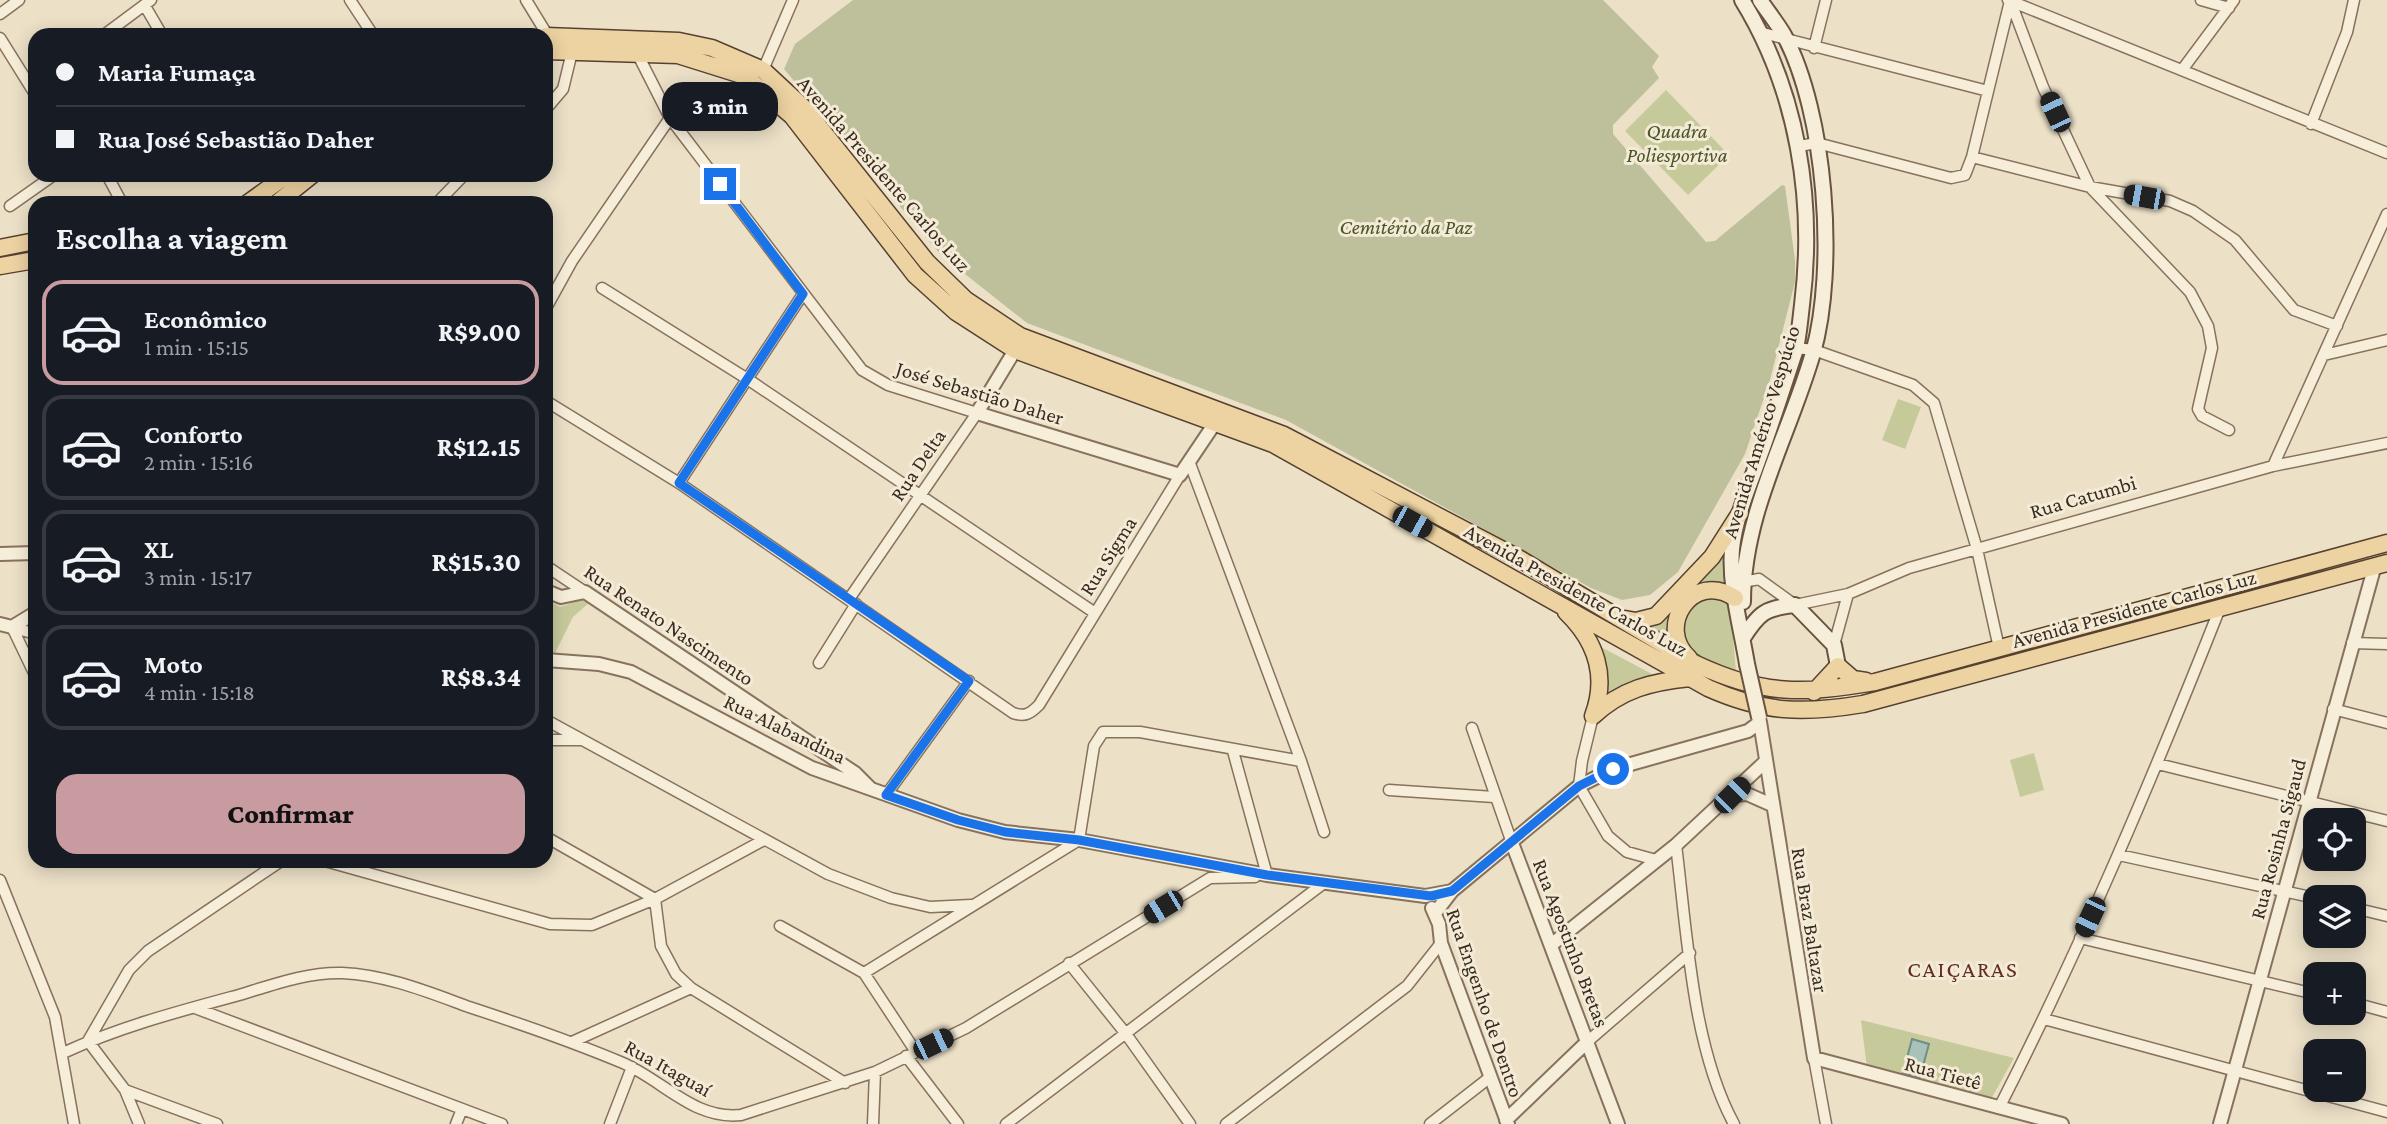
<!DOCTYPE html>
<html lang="pt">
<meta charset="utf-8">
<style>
body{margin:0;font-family:"Crimson Pro",serif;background:#20242c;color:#f1f3f6;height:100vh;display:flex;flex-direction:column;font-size:26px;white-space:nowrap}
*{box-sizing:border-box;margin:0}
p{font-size:23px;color:#9ea1a6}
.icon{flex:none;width:38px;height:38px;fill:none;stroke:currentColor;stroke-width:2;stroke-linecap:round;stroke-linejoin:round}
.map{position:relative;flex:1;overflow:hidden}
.sheet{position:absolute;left:28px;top:196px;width:525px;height:672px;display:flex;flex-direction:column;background:#171b24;border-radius:21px;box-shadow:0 4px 18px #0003}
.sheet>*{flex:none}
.top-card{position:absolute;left:28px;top:28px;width:525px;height:154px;border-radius:21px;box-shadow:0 4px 18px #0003;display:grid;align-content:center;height:154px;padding:0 28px;background:#171b24}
.tools{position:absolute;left:2303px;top:808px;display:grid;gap:14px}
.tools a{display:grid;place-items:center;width:63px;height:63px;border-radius:14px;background:#171b24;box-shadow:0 4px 18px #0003;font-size:35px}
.end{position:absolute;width:32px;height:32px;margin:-16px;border:9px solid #1a73e8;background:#fff;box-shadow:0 0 0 4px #fff}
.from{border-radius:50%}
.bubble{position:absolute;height:49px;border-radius:21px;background:#171b24;box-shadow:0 4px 18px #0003;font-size:23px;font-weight:800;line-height:49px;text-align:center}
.car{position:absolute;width:21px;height:42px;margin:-21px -10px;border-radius:9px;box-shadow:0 0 5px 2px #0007;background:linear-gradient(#222 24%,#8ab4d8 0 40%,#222 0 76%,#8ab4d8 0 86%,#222 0)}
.top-card b{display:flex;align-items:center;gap:24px;height:66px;font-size:26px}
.top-card b+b{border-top:2px solid #363941}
.top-card i{width:18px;height:18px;background:#f1f3f6}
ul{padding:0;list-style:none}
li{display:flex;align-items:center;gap:21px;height:105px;margin:0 14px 10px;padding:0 14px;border:4px solid #363941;border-radius:21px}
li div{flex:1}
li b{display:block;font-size:26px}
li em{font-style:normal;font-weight:800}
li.on{border-color:#c79b9f}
li>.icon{width:63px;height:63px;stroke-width:1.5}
h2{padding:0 28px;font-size:32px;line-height:84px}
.cta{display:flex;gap:14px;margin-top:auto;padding:14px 28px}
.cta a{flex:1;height:80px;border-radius:21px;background:#c79b9f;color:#111;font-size:28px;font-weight:800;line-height:80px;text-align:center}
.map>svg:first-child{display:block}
</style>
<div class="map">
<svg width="2387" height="1124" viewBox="0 0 2387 1124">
<rect width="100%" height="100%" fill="#ece0c7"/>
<path fill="#c6ca9b" d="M1666,90L1729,155L1688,195L1625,131Z
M1898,399L1921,407L1905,449L1882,440Z
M1723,551L1728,587L1703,584L1673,643L1647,629L1659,621Z
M1704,595L1727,602L1731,614L1736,672L1696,657L1686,647L1681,623L1683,615Z
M583,599L590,602L573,617L554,655L546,654V600L560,607Z
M1601,647L1652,674L1650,679L1615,694L1609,692L1601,666Z
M2034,753L2044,790L2020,797L2010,760Z
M1861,1020L2014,1058L1990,1101L1867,1068Z"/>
<path fill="#bdc09a" d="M853,0H1603L1659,56L1652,67L1659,78L1613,125V134L1706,242L1715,241L1782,185L1785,186L1795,260V282L1770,380L1745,454L1678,572L1650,595L1622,600L1591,588L1286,420L1027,323L941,255L784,69L795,44Z"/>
<path fill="#a8c1b9" stroke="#6f8f86" stroke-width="2" d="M1912,1039L1929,1044L1920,1077L1903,1073Z"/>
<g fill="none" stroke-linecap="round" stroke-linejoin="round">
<defs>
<path id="minor" d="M350,0L373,35
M526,0L548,36
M2008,0L2387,153
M2010,0L2043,87L2090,187L2190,292L2208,326L2212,348L2198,409L2202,416L2229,430
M2201,0L2229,8
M145,6L162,35
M0,14L19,0
M1763,33L1988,91
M104,35L151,0
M0,38L35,94
M1814,48L1826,0
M637,53L670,118L862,370L888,385L977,413L849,599
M763,70L793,0
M2182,70L2234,0
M546,109L563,89L572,52
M2311,124L2347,32L2354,0
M1799,146L1817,143L1951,178L1965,175L1972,157L2010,1
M1972,157L2090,187L2170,201L2193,211L2235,240L2294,310L2337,326
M107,175L122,203
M437,203L464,175
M10,206L54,175
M602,288L749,380L1095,613
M546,308L572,261L670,118
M1796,348L1814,350L1913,385L1934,403L1977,549L1999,648
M2324,355L2387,340
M546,401L679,483L1013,713C1025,717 1030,714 1039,705L1180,475
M1189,461L1301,761L1324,832
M2273,466L2387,214
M679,483L803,294
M546,566L585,592
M1743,582L1759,579L1795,605L1848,594L1909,568L2273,466L2387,443
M12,627L35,675
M12,627L35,634
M2352,643L2387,644
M1834,645L1848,594
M819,663L856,604
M2333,709L2387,723
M1593,716L1582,761L1579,786L1608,836L1627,852L1656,860
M546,720L828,874L891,898L930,907L971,905
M1472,728L1512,843
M546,740H579
M1233,751L1267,875
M2158,764L2387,821
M1389,790L1494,797
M886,795L969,681
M546,837L655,899L661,946L676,974L691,988L845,1083
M1676,845C1687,932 1692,1047 1734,1124
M2119,855L2315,898
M325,861L550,924L592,925L655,899L762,841
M0,880L55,1017L74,1124
M2354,908L2387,916
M780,926L864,973L916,1052
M2080,938L2315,994
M1069,963L1126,1034L1190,1124
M864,973L1079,840L1094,746L1103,732H1140L1301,761
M2354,1003L2387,1012
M195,1008L502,1124
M2044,1019L2387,1112
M572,1042L691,988
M1587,1042L1690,953
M63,1053C119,1027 180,1011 239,995C272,985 307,972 342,973C387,975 428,992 469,1007C521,1024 573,1042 623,1063C664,1081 694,1120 741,1115L875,1072L966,1028L1210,878L1255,877
M906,1056L958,1124
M1814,1058L1826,1124
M125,1090L217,1124
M1999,1108C2082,945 2153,777 2220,608
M139,1124L125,1090L88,1041L129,970L148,951L281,861
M456,1124L462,1109
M610,1124L632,1067
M873,1124L875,1072
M1006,1124L1324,883
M1226,1124L1407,986L1441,943
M1430,1124L1489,1078"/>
<path id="tertiary" d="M1015,350L977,413L1180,475L1219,417
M0,554L35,553
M546,591L561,597L585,592L855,773L870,788
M0,624L12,627L35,613
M546,660L599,664L631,672L812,768L958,820L1005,832L1079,840L1267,875L1425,896L1452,891
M1760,722L1814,1058L2062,1124
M1732,795L1747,794L1772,805
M1512,843L1618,1124
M1432,908L1439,924L1441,943L1508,1124
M1435,913L1452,891L1579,786L1613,769L1748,731L1760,722
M1551,945L1676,845L1766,761
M1506,1120L1587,1042
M2220,1124L2375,565"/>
<path id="secondary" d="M1742,0C1798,91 1815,201 1802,305C1800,321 1799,338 1795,352C1783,388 1772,423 1759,458C1749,487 1735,518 1732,549C1729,586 1741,627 1747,664
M1743,602C1743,513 1789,436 1813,353C1837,268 1826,113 1784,35C1777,23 1768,12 1760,0
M1743,638C1759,613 1765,608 1795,605L1834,645L1838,666"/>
<path id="primary" d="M546,36L679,41L712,48L763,70L804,108L927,262L966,300L1020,336L1284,435L1520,559L1696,664C1764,696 1803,694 1875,682L2387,543
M546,51L678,55L745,76L792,116L915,275L956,312L1015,350L1273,444L1708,688C1764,713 1803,714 1863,704L2387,563
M248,203L287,175
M277,203L312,175
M0,248L35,241
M0,266L35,260
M1566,612C1596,641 1608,676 1593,716
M1625,619L1636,621L1656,616L1712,557L1740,513
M1689,658C1655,628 1692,569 1735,598
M1814,692L1838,666L1853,679L1866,681
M1593,716C1622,689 1651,682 1690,678"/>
</defs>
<use href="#minor" stroke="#87725d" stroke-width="13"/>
<use href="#tertiary" stroke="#87725d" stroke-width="16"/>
<use href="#secondary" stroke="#695440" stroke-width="18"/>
<use href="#primary" stroke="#564131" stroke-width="19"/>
<use href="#minor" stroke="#f7eeda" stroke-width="10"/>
<use href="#tertiary" stroke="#f7eeda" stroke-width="12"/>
<use href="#secondary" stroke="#f7eeda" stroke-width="14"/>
<use href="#primary" stroke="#edd3a2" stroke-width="16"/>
<defs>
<path id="secondary-bridge" d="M1747,664L1759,717"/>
</defs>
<use href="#secondary-bridge" stroke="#695440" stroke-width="18" stroke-linecap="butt"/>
<use href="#secondary-bridge" stroke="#f7eeda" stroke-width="14"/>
</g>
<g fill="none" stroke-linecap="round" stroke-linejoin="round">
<path stroke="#1a73e8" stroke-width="9" d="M720,184L803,294L679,483L969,681L886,795L958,820L1005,832L1079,840L1267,875L1431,896L1452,891L1579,786L1613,769"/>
</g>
<g text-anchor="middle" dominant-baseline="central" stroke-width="6" stroke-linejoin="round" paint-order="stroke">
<g font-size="21" font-style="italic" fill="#4a5428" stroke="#f4ebd7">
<text x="1677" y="131">Quadra<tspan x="1677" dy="24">Poliesportiva</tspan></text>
<text x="1406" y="227">Cemitério da Paz</text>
</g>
<g font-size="21" fill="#392b20" stroke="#f4ebd7">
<text transform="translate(884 174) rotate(49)">Avenida Presidente Carlos Luz</text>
<text transform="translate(980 393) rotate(17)">José Sebastião Daher</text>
<text transform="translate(1761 432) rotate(-73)">Avenida Américo Vespúcio</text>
<text transform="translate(918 465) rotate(-56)">Rua Delta</text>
<text transform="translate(2083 497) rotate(-16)">Rua Catumbi</text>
<text transform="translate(1108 556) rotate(-58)">Rua Sigma</text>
<text transform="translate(1576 590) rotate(29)">Avenida Presidente Carlos Luz</text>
<text transform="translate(2134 609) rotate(-15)">Avenida Presidente Carlos Luz</text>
<text transform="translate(669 625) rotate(34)">Rua Renato Nascimento</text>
<text transform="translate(785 729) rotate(26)">Rua Alabandina</text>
<text transform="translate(2278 839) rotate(-75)">Rua Rosinha Sigaud</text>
<text transform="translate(1810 920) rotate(81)">Rua Braz Baltazar</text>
<text transform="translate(1571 943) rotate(69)">Rua Agostinho Bretas</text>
<text transform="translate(1485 1003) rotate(71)">Rua Engenho de Dentro</text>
<text transform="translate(668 1068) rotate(29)">Rua Itaguaí</text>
<text transform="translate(1943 1073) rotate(15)">Rua Tietê</text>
</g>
<g font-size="23" letter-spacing="2" fill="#632d22" stroke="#f4ebd7">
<text x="1963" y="969">CAIÇARAS</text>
</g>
</g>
</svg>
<div class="tools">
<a><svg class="icon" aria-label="locate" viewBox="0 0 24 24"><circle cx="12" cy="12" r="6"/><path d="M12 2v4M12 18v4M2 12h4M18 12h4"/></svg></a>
<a><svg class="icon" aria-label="layers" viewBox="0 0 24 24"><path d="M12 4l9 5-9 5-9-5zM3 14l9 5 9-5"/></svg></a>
<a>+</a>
<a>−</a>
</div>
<i class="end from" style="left:1613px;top:769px"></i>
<i class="end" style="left:720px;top:184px"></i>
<div class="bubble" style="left:662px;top:82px;width:116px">3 min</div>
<i class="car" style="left:2055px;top:112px;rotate:335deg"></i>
<i class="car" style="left:2144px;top:197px;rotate:280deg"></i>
<i class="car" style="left:1412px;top:522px;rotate:119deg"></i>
<i class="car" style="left:1732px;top:795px;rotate:45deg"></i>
<i class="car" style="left:1163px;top:907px;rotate:239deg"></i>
<i class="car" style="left:2090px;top:917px;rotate:205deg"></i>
<i class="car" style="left:933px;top:1044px;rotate:64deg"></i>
<div class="top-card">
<b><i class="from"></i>Maria Fumaça</b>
<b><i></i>Rua José Sebastião Daher</b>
</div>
<section class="sheet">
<h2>Escolha a viagem</h2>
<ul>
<li class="on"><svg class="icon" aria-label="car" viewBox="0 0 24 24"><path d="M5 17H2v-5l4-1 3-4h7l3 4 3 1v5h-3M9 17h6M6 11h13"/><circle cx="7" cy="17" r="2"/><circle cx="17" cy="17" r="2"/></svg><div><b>Econômico</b><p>1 min · 15:15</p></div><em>R$9.00</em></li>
<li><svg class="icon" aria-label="car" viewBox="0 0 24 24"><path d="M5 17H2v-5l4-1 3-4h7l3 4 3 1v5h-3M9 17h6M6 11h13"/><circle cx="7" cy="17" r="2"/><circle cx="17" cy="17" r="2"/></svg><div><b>Conforto</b><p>2 min · 15:16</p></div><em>R$12.15</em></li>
<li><svg class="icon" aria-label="car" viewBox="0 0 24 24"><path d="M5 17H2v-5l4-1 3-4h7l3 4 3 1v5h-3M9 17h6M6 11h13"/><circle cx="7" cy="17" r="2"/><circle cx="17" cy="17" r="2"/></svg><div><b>XL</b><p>3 min · 15:17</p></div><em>R$15.30</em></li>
<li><svg class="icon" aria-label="car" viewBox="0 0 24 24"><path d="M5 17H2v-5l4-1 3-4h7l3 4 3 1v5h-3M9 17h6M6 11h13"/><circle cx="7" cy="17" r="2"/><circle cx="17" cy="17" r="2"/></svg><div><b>Moto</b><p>4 min · 15:18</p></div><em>R$8.34</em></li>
</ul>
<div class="cta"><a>Confirmar</a></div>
</section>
</div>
